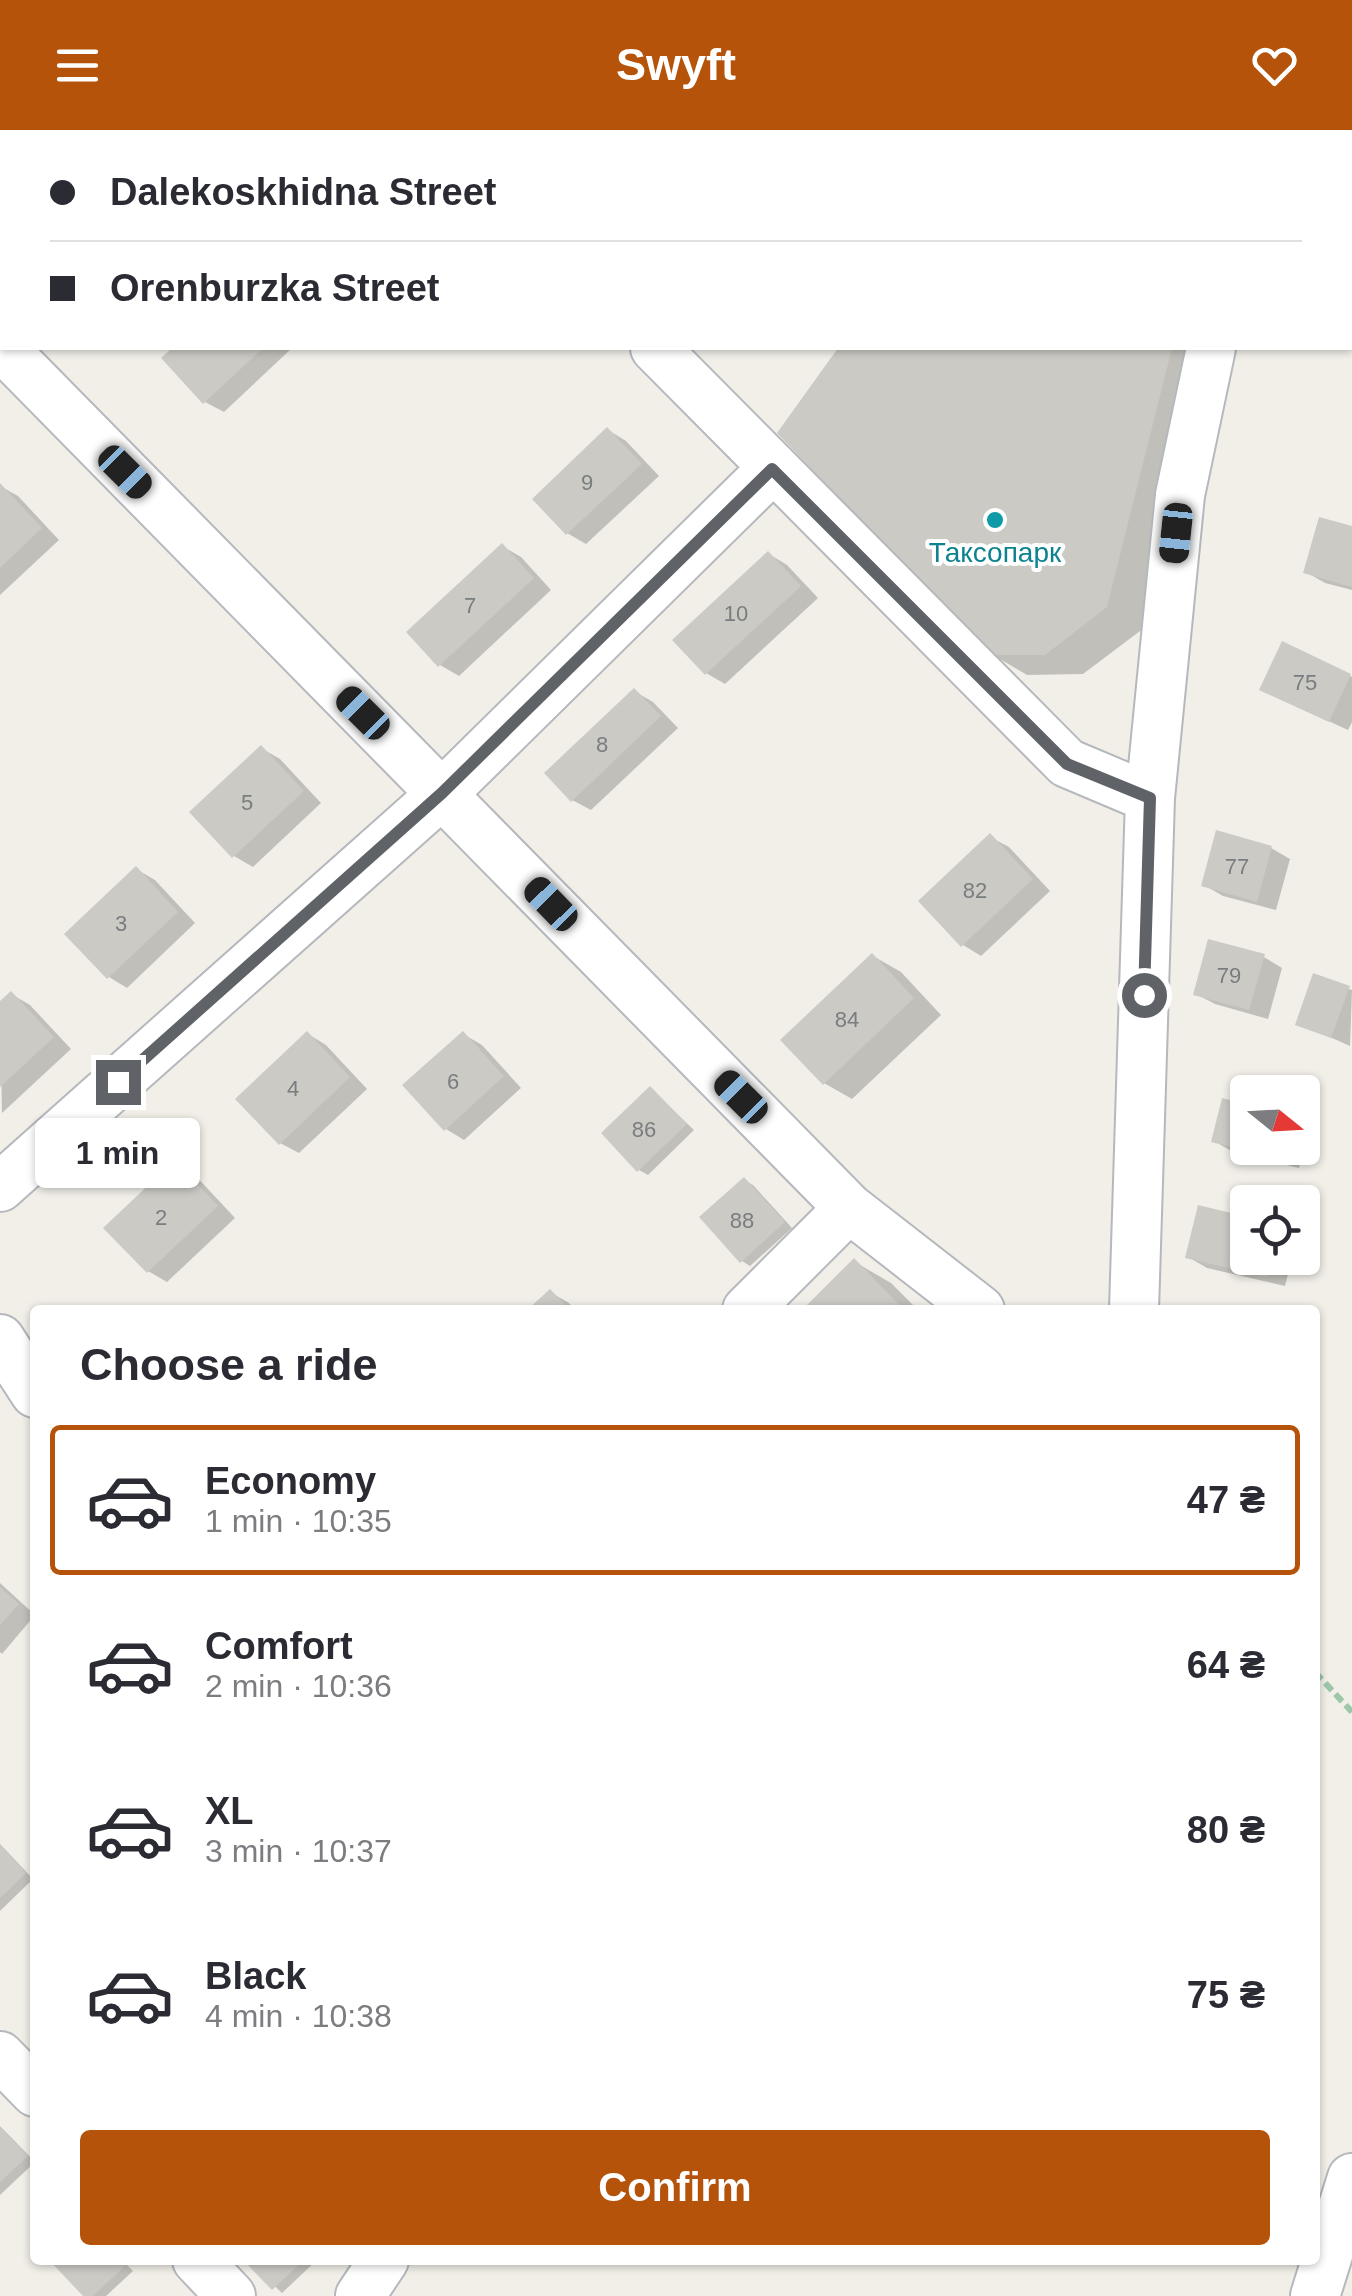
<!DOCTYPE html>
<meta charset="utf-8">
<style>
body{margin:0;font-family:Helvetica,sans-serif;background:#f7f7f7;color:#2b2b33;height:100vh;display:flex;flex-direction:column;font-size:38px;white-space:nowrap}
*{box-sizing:border-box;margin:0}
p{font-size:32px;color:#7c7c81}
.icon{flex:none;width:55px;height:55px;fill:none;stroke:currentColor;stroke-width:2;stroke-linecap:round;stroke-linejoin:round}
.map{position:relative;flex:1;overflow:hidden}
.drawer{position:absolute;left:30px;top:1175px;width:1290px;height:960px;display:flex;flex-direction:column;background:#fff;border-radius:10px;box-shadow:0 2px 8px #0004}
.drawer>*{flex:none}
.banner{position:absolute;left:0px;top:0px;width:1352px;height:220px;box-shadow:0 2px 8px #0004;display:grid;align-content:center;height:220px;padding:0 50px;background:#fff}
.needle{width:65px;rotate:108deg}
.controls{position:absolute;left:1230px;top:945px;display:grid;gap:20px}
.controls a{display:grid;place-items:center;width:90px;height:90px;border-radius:10px;background:#fff;box-shadow:0 2px 8px #0004;font-size:50px}
.end{position:absolute;width:45px;height:45px;margin:-22px;border:12px solid #5f6368;background:#fff;box-shadow:0 0 0 5px #fff}
.from{border-radius:50%}
.bubble{position:absolute;height:70px;border-radius:10px;background:#fff;box-shadow:0 2px 8px #0004;font-size:32px;font-weight:800;line-height:70px;text-align:center}
.car{position:absolute;width:30px;height:60px;margin:-30px -15px;border-radius:12px;box-shadow:0 0 8px 2px #0007;background:linear-gradient(#222 24%,#8ab4d8 0 40%,#222 0 76%,#8ab4d8 0 86%,#222 0)}
.banner b{display:flex;align-items:center;gap:35px;height:95px;font-size:38px}
.banner b+b{border-top:2px solid #e1e1e2}
.banner i{width:25px;height:25px;background:#2b2b33}
ul{padding:0;list-style:none}
li{display:flex;align-items:center;gap:30px;height:150px;margin:0 20px 15px;padding:0 30px;border:5px solid transparent;border-radius:10px}
li div{flex:1}
li b{display:block;font-size:38px}
li em{font-style:normal;font-weight:800}
li.selected{border-color:#b45309}
li>.icon{width:90px;height:90px;stroke-width:1.5}
h2{padding:0 50px;font-size:45px;line-height:120px}
.cta{display:flex;gap:20px;margin-top:auto;padding:20px 50px}
.cta a{flex:1;height:115px;border-radius:10px;background:#b45309;color:#fff;font-size:40px;font-weight:800;line-height:115px;text-align:center}
header{display:flex;justify-content:space-between;align-items:center;height:130px;padding:0 50px;background:#b45309;color:#fff;font-size:45px;font-weight:800}
.map>svg:first-child{display:block}
</style>
<header><svg class="icon" aria-label="menu" viewBox="0 0 24 24"><path d="M4 6h16M4 12h16M4 18h16"/></svg>Swyft<svg class="icon" aria-label="heart" viewBox="0 0 24 24"><path d="M12 20l-8-8c-3-5 5-10 8-4 3-6 11-1 8 4z"/></svg></header>
<div class="map">
<svg width="1352" height="2166" viewBox="0 0 1352 2166">
<rect width="100%" height="100%" fill="#f1efe8"/>
<path fill="#0003" d="M530,0H664L666,2H532Z
M1101,0H1199L1100,2Z
M176,218H292L224,282L205,272L164,228Z
M841,218H1214L1144,498L1083,544L1027,545L990,523L780,303Z
M608,300L626,311L659,346L586,414L567,403Z
M0,356L18,366L59,410L0,465Z
M1352,399V460L1325,453L1306,442Z
M502,416L521,427L551,460L459,546L440,535L409,502Z
M769,424L787,435L818,468L725,554L706,543Z
M1283,514L1352,547V592L1348,600L1281,569Z
M634,561L653,572L678,598L591,680L572,670Z
M261,618L280,629L321,673L253,737L234,726L193,682Z
M990,707L1009,717L1050,761L981,826L963,815Z
M1271,718L1290,729L1276,780L1223,766L1204,755Z
M136,739L155,750L195,793L127,858L109,847Z
M873,826L901,842L941,885L852,969L824,953Z
M1264,827L1282,838L1268,889L1215,874L1196,864Z
M1349,859L1352,860L1350,916L1298,893Z
M11,864L30,875L71,919L2,983L0,874Z
M308,904L326,915L367,959L299,1023L280,1013Z
M463,904L482,915L521,958L464,1010L446,999Z
M651,959L694,1000L648,1045L639,1040Z
M1302,995L1309,999L1299,1038L1233,1022L1214,1011L1248,1018H1302Z
M176,1034L194,1044L235,1088L167,1152L148,1141Z
M744,1050L753,1055L792,1098L750,1136L742,1131Z
M1188,1127L1248,1128H1292L1285,1156L1207,1138Z
M855,1132L891,1153L918,1180H805Z
M550,1162L569,1173L575,1180H531Z
M0,1453L35,1485L2,1524L0,1522Z
M0,1714L33,1749L0,1781Z
M0,1996L35,2032L0,2065Z
M53,2130H122L133,2141L106,2166H86Z
M247,2130H317L282,2163Z"/>
<path fill="#cccac5" d="M172,218H263L203,274L161,228Z
M838,218H1172L1107,477L1045,525H988L777,303Z
M607,297L642,334L566,405L532,369Z
M0,353L42,398L0,438Z
M1319,387L1352,396V457L1303,443Z
M502,413L534,448L438,537L406,502Z
M768,421L801,456L705,545L672,510Z
M1282,511L1351,544L1329,592L1259,560Z
M634,558L661,586L571,672L544,643Z
M261,615L304,661L232,728L189,682Z
M1216,700L1272,716L1257,772L1201,756Z
M990,703L1033,749L961,817L918,771Z
M136,736L178,782L107,849L64,804Z
M1208,809L1265,824L1249,880L1193,865Z
M872,823L914,868L823,955L780,910Z
M1313,843L1350,856L1331,908L1295,895Z
M11,861L54,907L0,957V871Z
M307,901L350,947L279,1015L235,969Z
M463,901L504,946L444,1001L402,955Z
M650,956L687,994L637,1042L601,1003Z
M1222,968L1248,975V1018H1283L1280,1029L1211,1012Z
M175,1030L218,1076L147,1143L103,1098Z
M744,1047L785,1092L740,1133L699,1087Z
M1198,1075L1248,1087V1128H1271L1267,1147L1185,1128Z
M854,1128L904,1180H802Z
M550,1159L570,1180H527Z
M0,1457L19,1474L0,1495Z
M0,1715L26,1743L0,1768Z
M0,1997L28,2026L0,2052Z
M49,2130H121L126,2135L93,2166H83Z
M243,2130H304L272,2160Z"/>
<g fill="none" stroke-linecap="round" stroke-linejoin="round">
<defs>
<path id="minor" d="M446,0L448,2
M254,2L256,0
M1255,2L1256,0
M0,215L849,1078L980,1180
M655,218L1067,633L1150,668
M0,1057L443,663L772,339
M747,1180L849,1078
M1134,1180L1150,668L1180,365L1211,218
M0,1209L35,1263
M0,1926L35,1962
M197,2130L231,2166
M360,2166L384,2130
M1315,2166L1352,2048"/>
</defs>
<use href="#minor" stroke="#b5b8bc" stroke-width="52"/>
<path stroke="#9cc7a9" stroke-width="6" stroke-dasharray="10 5" stroke-linecap="butt" d="M1315,1542L1352,1582"/>
<use href="#minor" stroke="#fff" stroke-width="48"/>
</g>
<g fill="none" stroke-linecap="round" stroke-linejoin="round">
<path stroke="#5f6368" stroke-width="12" d="M118,952L442,663L772,339L1067,634L1150,668L1144,865"/>
</g>
<circle fill="#0f9aa8" stroke="#fff" stroke-width="4" cx="995" cy="390" r="10"/>
<g text-anchor="middle" dominant-baseline="central" stroke-width="8" stroke-linejoin="round" paint-order="stroke">
<g font-size="22" fill="#7a7d7f">
<text x="587" y="352">9</text>
<text x="470" y="475">7</text>
<text x="736" y="483">10</text>
<text x="1305" y="552">75</text>
<text x="602" y="614">8</text>
<text x="247" y="672">5</text>
<text x="1237" y="736">77</text>
<text x="975" y="760">82</text>
<text x="121" y="793">3</text>
<text x="1229" y="845">79</text>
<text x="847" y="889">84</text>
<text x="453" y="951">6</text>
<text x="293" y="958">4</text>
<text x="644" y="999">86</text>
<text x="161" y="1087">2</text>
<text x="742" y="1090">88</text>
</g>
<g font-size="28" fill="#0d838f" stroke="#fff">
<text x="995" y="422">Таксопарк</text>
</g>
</g>
</svg>
<div class="controls">
<a><svg class="needle" viewBox="-14 -14 28 28"><path d="M0-13l5 13h-10z" fill="#e53935"/><path d="M0 13l5-13h-10z" fill="#7c7c81"/></svg></a>
<a><svg class="icon" aria-label="locate" viewBox="0 0 24 24"><circle cx="12" cy="12" r="6"/><path d="M12 2v4M12 18v4M2 12h4M18 12h4"/></svg></a>
</div>
<i class="end from" style="left:1144px;top:865px"></i>
<i class="end" style="left:118px;top:952px"></i>
<div class="bubble" style="left:35px;top:988px;width:165px">1 min</div>
<i class="car" style="left:125px;top:342px;rotate:135deg"></i>
<i class="car" style="left:1176px;top:403px;rotate:186deg"></i>
<i class="car" style="left:363px;top:583px;rotate:315deg"></i>
<i class="car" style="left:551px;top:774px;rotate:316deg"></i>
<i class="car" style="left:741px;top:967px;rotate:315deg"></i>
<div class="banner">
<b><i class="from"></i>Dalekoskhidna Street</b>
<b><i></i>Orenburzka Street</b>
</div>
<section class="drawer">
<h2>Choose a ride</h2>
<ul>
<li class="selected"><svg class="icon" aria-label="car" viewBox="0 0 24 24"><path d="M5 17H2v-5l4-1 3-4h7l3 4 3 1v5h-3M9 17h6M6 11h13"/><circle cx="7" cy="17" r="2"/><circle cx="17" cy="17" r="2"/></svg><div><b>Economy</b><p>1 min · 10:35</p></div><em>47 ₴</em></li>
<li><svg class="icon" aria-label="car" viewBox="0 0 24 24"><path d="M5 17H2v-5l4-1 3-4h7l3 4 3 1v5h-3M9 17h6M6 11h13"/><circle cx="7" cy="17" r="2"/><circle cx="17" cy="17" r="2"/></svg><div><b>Comfort</b><p>2 min · 10:36</p></div><em>64 ₴</em></li>
<li><svg class="icon" aria-label="car" viewBox="0 0 24 24"><path d="M5 17H2v-5l4-1 3-4h7l3 4 3 1v5h-3M9 17h6M6 11h13"/><circle cx="7" cy="17" r="2"/><circle cx="17" cy="17" r="2"/></svg><div><b>XL</b><p>3 min · 10:37</p></div><em>80 ₴</em></li>
<li><svg class="icon" aria-label="car" viewBox="0 0 24 24"><path d="M5 17H2v-5l4-1 3-4h7l3 4 3 1v5h-3M9 17h6M6 11h13"/><circle cx="7" cy="17" r="2"/><circle cx="17" cy="17" r="2"/></svg><div><b>Black</b><p>4 min · 10:38</p></div><em>75 ₴</em></li>
</ul>
<div class="cta"><a>Confirm</a></div>
</section>
</div>
